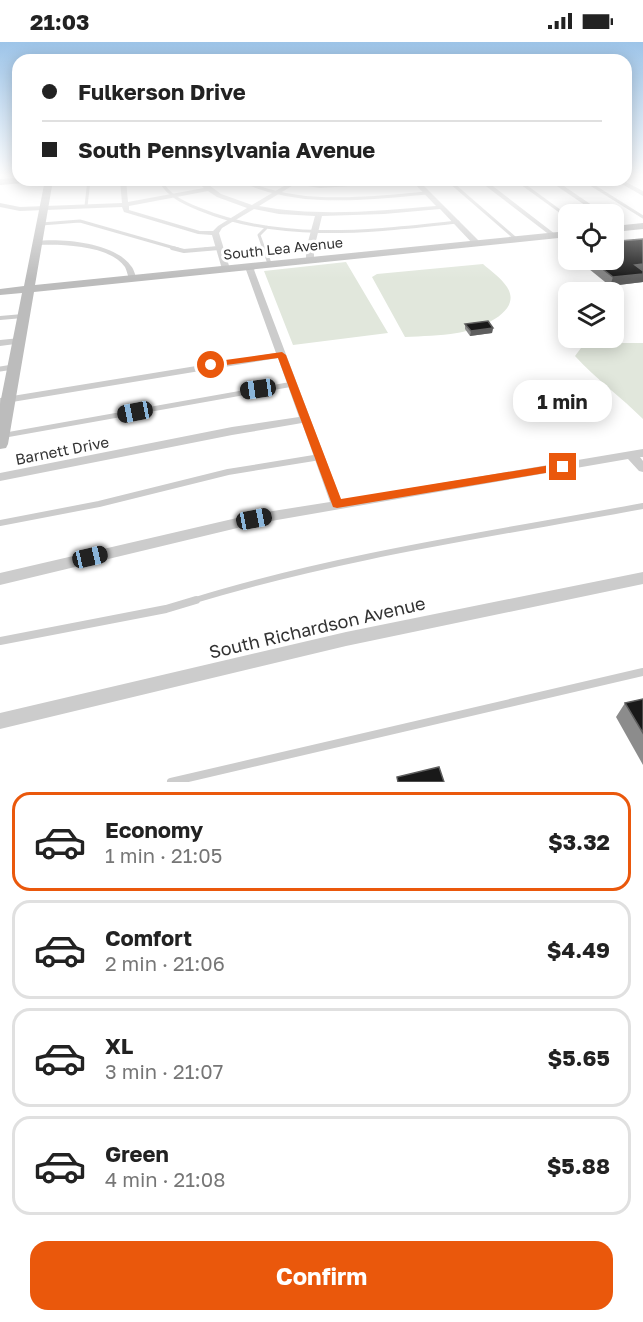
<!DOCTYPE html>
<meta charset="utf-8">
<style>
body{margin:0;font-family:"Golos Text",sans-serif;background:#f6f6f6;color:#222;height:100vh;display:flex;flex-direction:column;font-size:22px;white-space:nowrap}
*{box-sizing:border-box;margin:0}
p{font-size:20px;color:#767676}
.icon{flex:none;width:33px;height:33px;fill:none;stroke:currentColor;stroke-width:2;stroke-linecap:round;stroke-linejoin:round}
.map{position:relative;height:740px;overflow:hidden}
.sheet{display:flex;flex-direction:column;background:#fff;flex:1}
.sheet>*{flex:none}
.guide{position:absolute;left:12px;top:12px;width:620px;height:132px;border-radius:18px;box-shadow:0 3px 15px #0003;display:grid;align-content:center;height:132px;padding:0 30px;background:#fff}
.tools{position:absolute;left:558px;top:162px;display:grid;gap:12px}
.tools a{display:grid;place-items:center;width:66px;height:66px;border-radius:12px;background:#fff;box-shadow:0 3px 15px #0003;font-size:30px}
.end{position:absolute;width:27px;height:27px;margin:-14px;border:8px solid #ea580c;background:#fff;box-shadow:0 0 0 3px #fff}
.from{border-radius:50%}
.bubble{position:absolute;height:42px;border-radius:18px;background:#fff;box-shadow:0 3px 15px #0003;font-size:20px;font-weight:700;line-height:42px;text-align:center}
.car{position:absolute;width:18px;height:36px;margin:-18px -9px;border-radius:8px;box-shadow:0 0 4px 2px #0007;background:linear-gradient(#222 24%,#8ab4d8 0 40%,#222 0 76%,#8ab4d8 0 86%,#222 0)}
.guide b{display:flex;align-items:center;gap:21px;height:57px;font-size:22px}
.guide b+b{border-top:2px solid #e0e0e0}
.guide i{width:15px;height:15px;background:#222}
ul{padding:10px 0 0;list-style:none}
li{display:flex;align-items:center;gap:18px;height:99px;margin:0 12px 9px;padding:0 18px;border:3px solid #e0e0e0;border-radius:18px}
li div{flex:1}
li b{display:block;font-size:22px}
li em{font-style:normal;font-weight:700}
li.active{border-color:#ea580c}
li>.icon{width:54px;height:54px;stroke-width:1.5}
.action{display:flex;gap:12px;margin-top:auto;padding:12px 30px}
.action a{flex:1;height:69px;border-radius:18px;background:#ea580c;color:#fff;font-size:24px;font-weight:700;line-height:69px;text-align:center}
.status{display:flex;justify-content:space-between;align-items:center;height:42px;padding:0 30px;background:#fff;direction:ltr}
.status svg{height:16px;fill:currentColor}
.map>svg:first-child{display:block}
</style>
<div class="status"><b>21:03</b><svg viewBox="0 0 49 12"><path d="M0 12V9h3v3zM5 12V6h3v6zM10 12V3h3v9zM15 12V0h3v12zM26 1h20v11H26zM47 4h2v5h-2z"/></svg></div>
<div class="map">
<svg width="643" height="740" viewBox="0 0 643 740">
<rect width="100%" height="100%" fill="#fff"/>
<path fill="#e1e7dc" d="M346,220L388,291L293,303L264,229Z
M483,222C491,229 501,236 507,245C524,271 476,288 457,291C440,294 422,294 405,295L372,235L377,232Z
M613,301H643V377C621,355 596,337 575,314L581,306Z"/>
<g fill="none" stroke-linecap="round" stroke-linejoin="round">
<path stroke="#ccc" stroke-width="3" d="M160,138C168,154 184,161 199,167C282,201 372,189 458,180
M240,138C300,166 364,156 428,151
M448,138L516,197
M517,138L568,175
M584,138L643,175
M86,164L89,138
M41,182L80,179L178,207
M205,207L219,206
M264,207L259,193L267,185"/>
<path stroke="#ccc" stroke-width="4" d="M172,206L184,209L219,206
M264,206L270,223
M0,276L23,274"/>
<path stroke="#ccc" stroke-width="5" d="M0,327L13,325
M0,394L293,342"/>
<path stroke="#ccc" stroke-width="6" d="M0,481L99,462L228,430L320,415
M192,559C338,514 492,492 643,464"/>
<path stroke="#ccc" stroke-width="8" d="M0,599L166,567L196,558
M171,740L643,630"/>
<path fill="#ccc" fill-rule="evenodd" d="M120,138H126L128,160L204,146L195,138H202L221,152L252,163L289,141L280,138C294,138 309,142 323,142C354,142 386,138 418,138L481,201L474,203L440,167L384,172L322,174L314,207V219L310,221L306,219V207L315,174L279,172L254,167L222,186L219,191L230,227L226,229L222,227L212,193L198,192L124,170L122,165L20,169L0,165V161L20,165L122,161ZM413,140L436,164C377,169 317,175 259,164L295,142L320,146ZM208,149L217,155L247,166L218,184L213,189H200L129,168V164Z
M478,138H485L555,192V194H551Z
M548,138H555L605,172H598Z
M615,138H622L643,149V154Z
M614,178L624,185V187H620L614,183Z
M35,199C62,196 114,200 131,224C134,227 135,233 137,237L133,239H130C128,235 127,229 125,225C109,203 62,202 38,203H35Z
M246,223L253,225L341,458L643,407V415H640L643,419V430L639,429L628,417L254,482L0,543V531L254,472L330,460L302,381L232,393L0,439V431L232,385L299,375L278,316L0,362V356L276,311L245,225Z
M20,296L23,297L25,299L23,301L0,304V298Z
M643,530V542L346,604L0,687V671L346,590Z"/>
<path fill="#bcbcbc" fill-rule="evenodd" d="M18,136V138H28L24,141L0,143V137Z
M45,138H53L35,243L568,189V195L34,250L8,402L6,406L0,407V362L22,251L0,253V247L24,244Z
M643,181V187L614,190V184Z"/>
</g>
<path fill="#8c8c8c" d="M643,197V240L610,244L578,218H614L619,199Z
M465,282L493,286L492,291L470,294L465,287Z
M643,657V723L616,675L625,661Z"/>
<path fill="#5e5e5e" d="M643,222V230L635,223Z
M643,232V240L610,244L613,235Z
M493,286L492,291L470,294L471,289Z"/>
<path fill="#191919" stroke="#5e5e5e" stroke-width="1.5" d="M643,197V222L635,223L643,229V232L613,235L591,218H614V201L621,200L619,199Z
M488,279L493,286L471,289L465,282Z
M643,657V691L625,661Z
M439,725L444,740H398L397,735Z"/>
<linearGradient id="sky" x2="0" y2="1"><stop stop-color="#9dc4e8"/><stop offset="0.56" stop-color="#fff"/><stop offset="1" stop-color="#fff" stop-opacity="0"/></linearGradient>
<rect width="643" height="237" fill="url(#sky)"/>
<path fill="#ea580c" d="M282,310L286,313L341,457L563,421L568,425L563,428L337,466L333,465L278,316L211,325L206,323L211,320Z"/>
<g text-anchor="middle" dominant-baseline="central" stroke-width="6" stroke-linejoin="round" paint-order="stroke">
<g font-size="14" fill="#323232" stroke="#fff">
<text transform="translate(283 206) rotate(-6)">South Lea Avenue</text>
</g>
<g font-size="15" fill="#323232" stroke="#fff">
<text transform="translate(62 408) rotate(-11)">Barnett Drive</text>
</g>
<g font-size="18" fill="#323232" stroke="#fff">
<text transform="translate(317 585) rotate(-13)">South Richardson Avenue</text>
</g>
</g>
</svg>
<div class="tools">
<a><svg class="icon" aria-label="locate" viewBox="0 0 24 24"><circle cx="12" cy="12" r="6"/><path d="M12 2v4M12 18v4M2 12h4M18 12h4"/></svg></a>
<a><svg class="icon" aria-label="layers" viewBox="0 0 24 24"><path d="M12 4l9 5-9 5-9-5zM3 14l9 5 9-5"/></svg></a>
</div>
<i class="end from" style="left:211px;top:323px"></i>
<i class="end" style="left:563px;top:425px"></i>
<div class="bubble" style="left:513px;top:338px;width:99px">1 min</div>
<i class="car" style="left:258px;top:347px;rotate:262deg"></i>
<i class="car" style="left:135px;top:370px;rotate:259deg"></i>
<i class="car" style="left:254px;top:477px;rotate:79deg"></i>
<i class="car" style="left:90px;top:515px;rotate:77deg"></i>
<div class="guide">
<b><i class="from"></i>Fulkerson Drive</b>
<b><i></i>South Pennsylvania Avenue</b>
</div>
</div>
<section class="sheet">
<ul>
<li class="active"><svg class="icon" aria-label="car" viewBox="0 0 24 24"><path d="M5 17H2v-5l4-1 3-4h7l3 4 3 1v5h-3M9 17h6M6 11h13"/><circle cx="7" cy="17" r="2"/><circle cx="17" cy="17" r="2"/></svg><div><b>Economy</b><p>1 min · 21:05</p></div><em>$3.32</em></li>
<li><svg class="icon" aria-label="car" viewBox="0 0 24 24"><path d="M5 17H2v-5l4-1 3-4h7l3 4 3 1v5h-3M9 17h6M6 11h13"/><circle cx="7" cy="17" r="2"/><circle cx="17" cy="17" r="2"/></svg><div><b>Comfort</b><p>2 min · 21:06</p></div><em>$4.49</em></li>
<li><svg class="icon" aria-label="car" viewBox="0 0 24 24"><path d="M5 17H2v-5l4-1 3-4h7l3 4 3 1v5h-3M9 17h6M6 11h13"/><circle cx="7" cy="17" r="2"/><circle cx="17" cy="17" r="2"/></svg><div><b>XL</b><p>3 min · 21:07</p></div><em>$5.65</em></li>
<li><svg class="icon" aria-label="car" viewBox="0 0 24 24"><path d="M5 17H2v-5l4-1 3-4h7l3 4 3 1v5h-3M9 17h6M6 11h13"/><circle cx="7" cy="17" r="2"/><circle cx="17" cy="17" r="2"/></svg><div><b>Green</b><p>4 min · 21:08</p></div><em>$5.88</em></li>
</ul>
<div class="action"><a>Confirm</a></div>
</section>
